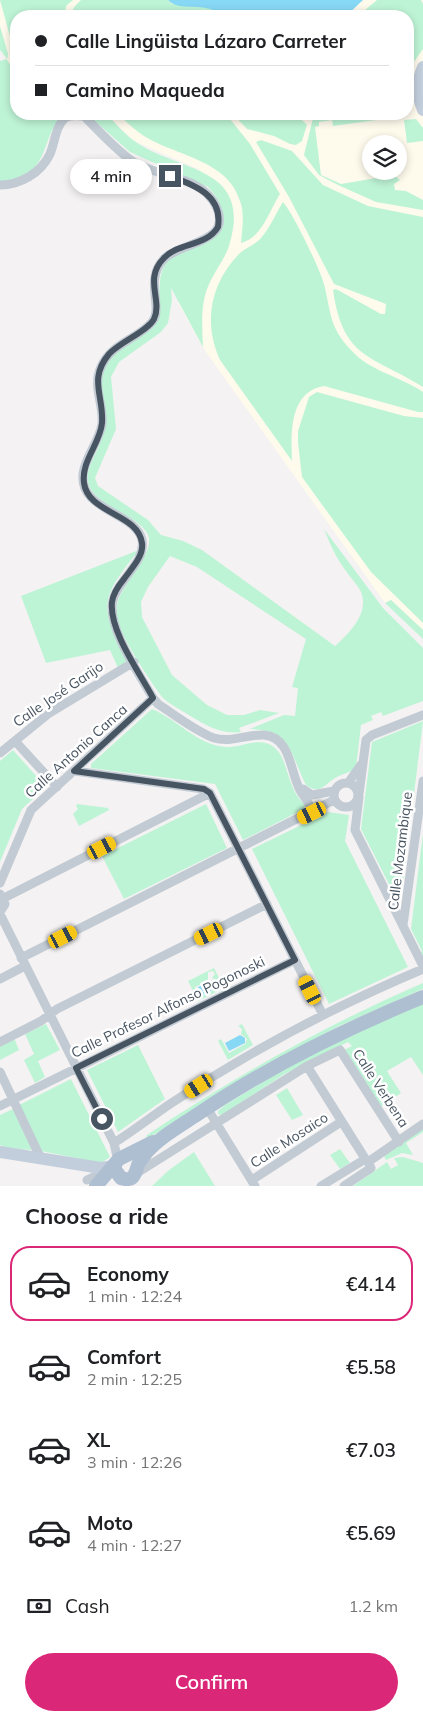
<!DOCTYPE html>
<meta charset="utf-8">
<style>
body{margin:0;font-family:Mulish,sans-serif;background:#f6f6f6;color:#202124;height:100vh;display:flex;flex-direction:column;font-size:19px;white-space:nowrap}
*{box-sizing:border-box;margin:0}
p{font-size:16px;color:#757577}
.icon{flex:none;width:28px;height:28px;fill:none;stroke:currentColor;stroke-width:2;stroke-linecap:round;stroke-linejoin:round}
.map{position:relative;height:1186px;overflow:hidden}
.side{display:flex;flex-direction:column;background:#fff;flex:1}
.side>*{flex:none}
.guide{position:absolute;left:10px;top:10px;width:404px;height:110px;border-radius:20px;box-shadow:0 2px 8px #0003;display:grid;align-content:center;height:110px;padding:0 25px;background:#fff}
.controls{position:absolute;left:362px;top:135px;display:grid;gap:10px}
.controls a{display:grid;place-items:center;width:45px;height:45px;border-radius:50%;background:#fff;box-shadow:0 2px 8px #0003;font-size:25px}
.end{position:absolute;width:22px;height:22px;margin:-11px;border:6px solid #475461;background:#fff;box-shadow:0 0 0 2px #fff}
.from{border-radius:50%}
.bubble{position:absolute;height:35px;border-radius:18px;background:#fff;box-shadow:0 2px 8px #0003;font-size:16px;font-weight:600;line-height:35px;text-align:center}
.car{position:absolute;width:15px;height:30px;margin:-15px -8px;border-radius:6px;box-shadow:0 0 4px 1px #0007;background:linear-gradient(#f5c518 24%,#345 0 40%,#f5c518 0 76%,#345 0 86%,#f5c518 0)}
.guide b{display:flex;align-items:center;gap:18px;height:48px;font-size:19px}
.guide b+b{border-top:1px solid #e0e0e0}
.guide i{width:12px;height:12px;background:#202124}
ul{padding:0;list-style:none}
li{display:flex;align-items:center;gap:15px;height:75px;margin:0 10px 8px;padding:0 15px;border:2px solid transparent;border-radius:20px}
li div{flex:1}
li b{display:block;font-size:19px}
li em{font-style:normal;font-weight:600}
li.current{border-color:#db2777}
li>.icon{width:45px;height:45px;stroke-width:1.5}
h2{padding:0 25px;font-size:22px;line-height:60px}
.pay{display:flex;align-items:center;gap:12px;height:55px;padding:0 25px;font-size:19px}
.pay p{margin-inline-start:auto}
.primary-button{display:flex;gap:10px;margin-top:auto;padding:10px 25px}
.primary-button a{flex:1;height:58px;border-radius:30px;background:#db2777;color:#fff;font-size:20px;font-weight:600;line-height:58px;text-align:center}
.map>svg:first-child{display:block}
</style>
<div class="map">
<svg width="423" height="1186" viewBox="0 0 423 1186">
<rect width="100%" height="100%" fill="#f4f2f2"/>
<path fill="#fefaec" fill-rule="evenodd" d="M0,0H423V630L391,600L385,603L206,352L178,303L235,222L198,169L134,141L106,114H408V16H16V74L0,50ZM371,144H399V171H371Z"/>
<path fill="#bef4d6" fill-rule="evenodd" d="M0,0H73L66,6L65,16H16V58Z
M81,0H168L172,4C191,4 210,0 224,16H72C71,9 76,5 81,0Z
M377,0H421L423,4V49L411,66H408V16H358Z
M0,26L8,54L7,60L16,74V114H63C38,141 53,176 0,182V61L7,59L0,50Z
M87,114H106C115,122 123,133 133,140C177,173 254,164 229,246C225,258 217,268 211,280C200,301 202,323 203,347L171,288L172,300L168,323L161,332L119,362L111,377L116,429L95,478L98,486L148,520L161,535L183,541L202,550L335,646C350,633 371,611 360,590C356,583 350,577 346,571C336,558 330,544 324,529L383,608L423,648V701L383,716L381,712L371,716L373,720L361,725L356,768C350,773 344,773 337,777C325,783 321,796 306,785C290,754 292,730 250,729L284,715L295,716L298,688L292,687L306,639L197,567L170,556L148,587L141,602L142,617L172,675L207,705L227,715H244L260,710L279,713L239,728L241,732C218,735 201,722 182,711C176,707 168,703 163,698C152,685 121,636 117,620C116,616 116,610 117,605C120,585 156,553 148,535C139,516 105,509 92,491C85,482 87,473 91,463C97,450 104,438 105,424C107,404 95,384 106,365C114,350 139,341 145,330C150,322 155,309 158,299C161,286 158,274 166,263C182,242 230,249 222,213C220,202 215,194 208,187L130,152Z
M118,114H226L250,144L280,194C269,211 262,238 241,243C242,229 245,214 240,201C228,160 176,156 144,136C135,130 126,122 118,114Z
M233,114H300V118L307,125L302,141L296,145L290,144L274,136L247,129Z
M314,114H390L391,118L333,126L332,120L319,122V126L315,127L321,175L341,184L394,175L400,180L394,184L395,190L406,191L423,200V210L376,202L338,185L319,175L304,155Z
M416,119L423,128V141L407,143L404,120Z
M261,140L292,151L323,185L355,200L368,206L423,217V387C372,355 343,360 333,290L336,289L381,314H385L386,304L334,284L289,197L256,142Z
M283,202C294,215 319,267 324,284C331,312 329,327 351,350C369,371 400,376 423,392V412H418L324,386C289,392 291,433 292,461L220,360C203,323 210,284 239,254C245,248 255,245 261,238C270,228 276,213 283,202Z
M317,392L404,416L423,418V623L371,572L302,477L298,443V431L309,397Z
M139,550C99,600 99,605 128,662L118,668L110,650L46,663L21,596Z
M391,600L423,630V639L385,603Z
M152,709C177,719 198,746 227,747C243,748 260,735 275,748C289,760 286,788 305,805L304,809L243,840L215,784L91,768V764Z
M423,721L401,899L397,900L361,829L372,742Z
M13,750L46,787L22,809L0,862V761Z
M77,804L108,808L109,810L79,826L73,814L78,809L76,806Z
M206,804L227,848L124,899L102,856Z
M328,812L349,815L345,841L408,967L329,1004L252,849Z
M423,833V960L419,953L422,951L411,929Z
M214,968L224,988L198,1001L188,981ZM213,971L215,974L212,978L219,982V987L201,997L195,987L208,981V972Z
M423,983V989L337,1027L297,1049L145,1140L147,1135C235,1077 325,1025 423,983Z
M423,1002V1075L411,1057L387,1071L401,1093L380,1107L344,1050L352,1046L348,1042L283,1075L222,1115L218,1114V1111L225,1105L314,1051Z
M46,1024L60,1050L38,1061L45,1077L35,1083L24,1060L34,1054L25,1034Z
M242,1024L253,1045L228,1060L218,1041L221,1039L229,1053L245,1044L247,1039L241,1034L242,1029L238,1026Z
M14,1038L19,1050L0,1060V1046Z
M138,1045L165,1099L118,1132L87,1070Z
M71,1079L110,1157L101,1163L41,1151L19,1105Z
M287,1088L303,1115L292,1120L276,1095Z
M13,1109L32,1150L7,1148L0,1145V1115Z
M423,1127V1132L406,1143L413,1155L402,1153L386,1160L384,1156Z
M340,1149L350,1163L340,1169L330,1155Z
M194,1152L215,1186H152L169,1170Z
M403,1157L423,1163V1186H353L387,1162L391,1169L398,1165L394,1158Z"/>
<path fill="#87d8f5" d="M168,0H363L346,16H224C204,0 180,13 168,0Z
M213,980L217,982V987L202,996L198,987Z
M240,1035L245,1038V1043L229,1051L225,1043Z"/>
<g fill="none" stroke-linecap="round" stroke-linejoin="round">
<path stroke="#c2cbd4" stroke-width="9" d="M0,185C20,185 41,173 50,154C55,143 55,127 65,118C71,114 77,116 84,116C99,131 114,148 132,161C159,179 202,174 217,208C232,244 178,242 163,260C144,281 164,309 152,322C138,339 111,343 101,367C92,386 104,405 102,424C99,442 85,457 83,474C79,511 136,512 142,540C146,563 118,579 113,600C106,627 140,675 153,698L158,704C175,715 195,731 214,738C231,743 248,734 264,735C291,737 290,772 300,790C305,799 310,802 312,813
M15,741L57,787
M0,753L48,714L134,662
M75,771L203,789L210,793L323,1015
M334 795a12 12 0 1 1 24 0a12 12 0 1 1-24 0Z
M348,783L363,762
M303,789L312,795L334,791
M359,794L366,740L372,735L423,715
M359,797L355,830L423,966
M0,883L31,810L153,698
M4,898L210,793
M0,912L5,904L0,894
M0,914L114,1143L118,1161
M403,925L423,781
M21,958L334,800
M0,979L25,966
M0,1042L41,1021L57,1009L267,904
M307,1066L366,1160
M0,1072L41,1159
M0,1106L295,960
M207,1108L255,1186
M114,1143C133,1131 151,1117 170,1104C250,1051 335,1006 423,969
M137,1173L307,1066L340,1050L399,1142
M87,1180L106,1171
M252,1180L341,1122
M321,1186L362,1161L366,1160L368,1162
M344,1186L371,1168L368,1162L423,1124"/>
<path stroke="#c3cedc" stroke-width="12" d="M423,67C417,81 417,96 423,110
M0,1152L101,1168L115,1166"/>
<path stroke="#afbfd2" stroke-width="14" d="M115,1166V1170L121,1178C133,1182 135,1175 138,1165C139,1162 144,1156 146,1153C160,1137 180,1126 198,1114C268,1067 345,1029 423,997
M96,1186L119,1159L153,1142"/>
</g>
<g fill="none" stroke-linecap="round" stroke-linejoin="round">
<path stroke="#475461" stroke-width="6" d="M102,1119L76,1068L295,960L210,793L204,789L74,771L153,698C140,673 109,631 112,602C113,594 119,585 124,579C131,569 144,556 142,543C138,513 88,514 84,483C81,461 100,444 102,423C104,396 88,379 109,354C120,342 148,331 154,319C163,300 143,279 164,258C179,242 206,247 218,227C223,195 194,185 170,176"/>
</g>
<g text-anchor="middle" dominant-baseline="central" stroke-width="5" stroke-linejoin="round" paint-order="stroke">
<g font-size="14" fill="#475461" stroke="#fff">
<text transform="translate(58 694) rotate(-34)">Calle José Garijo</text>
<text transform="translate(76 751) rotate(-42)">Calle Antonio Canca</text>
<text transform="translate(400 851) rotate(-83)">Calle Mozambique</text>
<text transform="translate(168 1007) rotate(-26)">Calle Profesor Alfonso Pogonoski</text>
<text transform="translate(381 1088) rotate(57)">Calle Verbena</text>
<text transform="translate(289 1140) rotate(-33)">Calle Mosaico</text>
</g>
</g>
</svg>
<div class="controls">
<a><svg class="icon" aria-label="layers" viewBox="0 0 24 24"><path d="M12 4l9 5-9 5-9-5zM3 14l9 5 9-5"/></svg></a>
</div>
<i class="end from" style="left:102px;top:1119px"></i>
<i class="end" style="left:170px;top:176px"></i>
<div class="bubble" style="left:70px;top:159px;width:82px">4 min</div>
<i class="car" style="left:312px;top:813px;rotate:244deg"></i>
<i class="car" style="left:102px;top:848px;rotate:63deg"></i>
<i class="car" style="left:209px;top:934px;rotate:244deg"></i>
<i class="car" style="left:63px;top:937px;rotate:63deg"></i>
<i class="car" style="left:310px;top:990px;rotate:333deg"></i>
<i class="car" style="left:199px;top:1086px;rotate:238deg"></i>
<div class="guide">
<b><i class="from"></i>Calle Lingüista Lázaro Carreter</b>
<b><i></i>Camino Maqueda</b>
</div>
</div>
<section class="side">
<h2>Choose a ride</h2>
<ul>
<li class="current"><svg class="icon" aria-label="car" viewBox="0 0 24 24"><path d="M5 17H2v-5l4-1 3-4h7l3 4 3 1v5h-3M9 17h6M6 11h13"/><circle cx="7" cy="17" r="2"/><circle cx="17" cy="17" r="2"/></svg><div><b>Economy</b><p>1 min · 12:24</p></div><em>€4.14</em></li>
<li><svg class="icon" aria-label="car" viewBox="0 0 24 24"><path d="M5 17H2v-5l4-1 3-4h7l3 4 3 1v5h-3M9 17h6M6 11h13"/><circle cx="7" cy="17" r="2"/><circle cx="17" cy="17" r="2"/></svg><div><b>Comfort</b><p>2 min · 12:25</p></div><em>€5.58</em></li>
<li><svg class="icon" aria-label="car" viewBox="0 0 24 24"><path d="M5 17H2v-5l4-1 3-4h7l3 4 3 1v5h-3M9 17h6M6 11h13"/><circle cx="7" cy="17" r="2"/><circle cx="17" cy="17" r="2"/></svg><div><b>XL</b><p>3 min · 12:26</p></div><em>€7.03</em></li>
<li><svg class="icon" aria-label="car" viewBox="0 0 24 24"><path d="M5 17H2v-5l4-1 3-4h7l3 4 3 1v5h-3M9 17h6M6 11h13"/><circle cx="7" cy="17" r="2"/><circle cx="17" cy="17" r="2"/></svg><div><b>Moto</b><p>4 min · 12:27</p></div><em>€5.69</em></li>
</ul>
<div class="pay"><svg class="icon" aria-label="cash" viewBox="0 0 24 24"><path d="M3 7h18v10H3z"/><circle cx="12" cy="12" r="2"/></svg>Cash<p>1.2 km</p></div>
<div class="primary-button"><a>Confirm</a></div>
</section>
